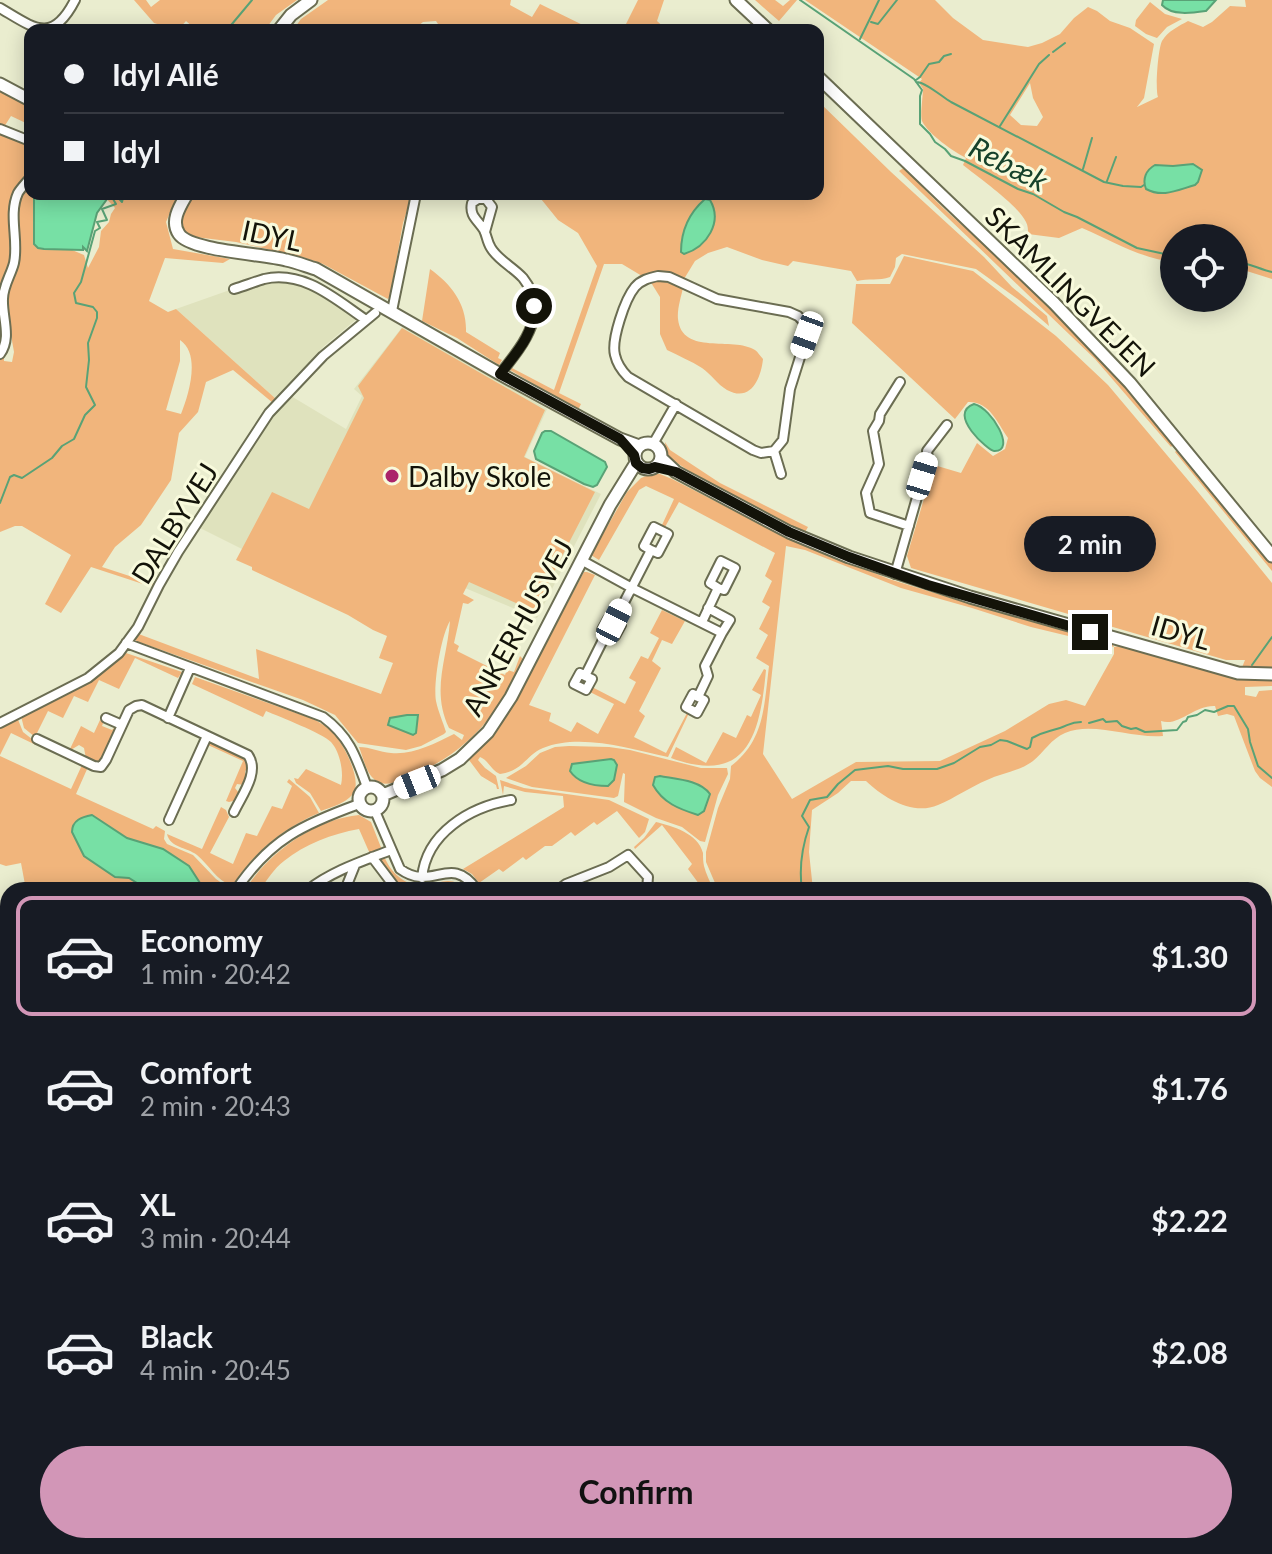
<!DOCTYPE html>
<meta charset="utf-8">
<style>
body{margin:0;font-family:Lato,sans-serif;background:#242831;color:#f1f3f6;height:100vh;display:flex;flex-direction:column;font-size:30px;white-space:nowrap}
*{box-sizing:border-box;margin:0}
p{font-size:26px;color:#9ea1a6}
.icon{flex:none;width:44px;height:44px;fill:none;stroke:currentColor;stroke-width:2;stroke-linecap:round;stroke-linejoin:round}
.map{position:relative;flex:1;overflow:hidden}
.details{position:absolute;left:0px;top:882px;width:1272px;height:672px;display:flex;flex-direction:column;background:#171b24;border-radius:24px 24px 0 0;box-shadow:0 4px 20px #0003}
.details>*{flex:none}
.banner{position:absolute;left:24px;top:24px;width:800px;height:176px;border-radius:16px;box-shadow:0 4px 20px #0003;display:grid;align-content:center;height:176px;padding:0 40px;background:#171b24}
.tools{position:absolute;left:1160px;top:224px;display:grid;gap:16px}
.tools a{display:grid;place-items:center;width:88px;height:88px;border-radius:50%;background:#171b24;box-shadow:0 4px 20px #0003;font-size:40px}
.end{position:absolute;width:36px;height:36px;margin:-18px;border:10px solid #131309;background:#fff;box-shadow:0 0 0 4px #fff}
.from{border-radius:50%}
.bubble{position:absolute;height:56px;border-radius:28px;background:#171b24;box-shadow:0 4px 20px #0003;font-size:26px;font-weight:700;line-height:56px;text-align:center}
.car{position:absolute;width:24px;height:48px;margin:-24px -12px;border-radius:10px;box-shadow:0 0 6px 2px #0007;background:linear-gradient(#fff 24%,#345 0 40%,#fff 0 76%,#345 0 86%,#fff 0)}
.banner b{display:flex;align-items:center;gap:28px;height:76px;font-size:30px}
.banner b+b{border-top:2px solid #363941}
.banner i{width:20px;height:20px;background:#f1f3f6}
ul{padding:14px 0 0;list-style:none}
li{display:flex;align-items:center;gap:24px;height:120px;margin:0 16px 12px;padding:0 24px;border:4px solid transparent;border-radius:16px}
li div{flex:1}
li b{display:block;font-size:30px}
li em{font-style:normal;font-weight:700}
li.selected{border-color:#d296b7}
li>.icon{width:72px;height:72px;stroke-width:1.5}
.primary-button{display:flex;gap:16px;margin-top:auto;padding:16px 40px}
.primary-button a{flex:1;height:92px;border-radius:48px;background:#d296b7;color:#111;font-size:32px;font-weight:700;line-height:92px;text-align:center}
.map>svg:first-child{display:block}
</style>
<div class="map">
<svg width="1272" height="1554" viewBox="0 0 1272 1554">
<rect width="100%" height="100%" fill="#eaedcf"/>
<path fill="#dfe2bd" d="M283,278L304,283L359,317L323,347L284,390L291,396L346,429L362,396L354,389L403,326L547,409L525,457L601,494L537,618L465,588L242,549L190,523L236,454L276,399L176,309L227,291Z"/>
<path fill="#f1b57c" fill-rule="evenodd" d="M134,0H146L151,7L160,0H297L276,15L265,30H196L186,21L178,30H176L154,23Z
M328,0H511L510,5L532,17L540,4L593,30H442L436,21L423,22L413,30H293L301,19Z
M638,0H664L657,21L667,30H623Z
M755,0H775L783,6L790,0H797L779,21Z
M805,0H935L953,18L983,40L1028,47L1042,43L1060,34L1074,18L1088,7L1097,11L1110,21L1130,28L1154,44L1144,98L1137,107L1158,97C1155,89 1158,49 1162,41C1168,31 1179,26 1188,21L1203,27L1212,22L1230,6L1246,7L1245,0H1272V279L1234,267V238H1174V262C1140,258 1112,241 1082,228L1059,238L1028,234C1028,229 1028,226 1026,222C1018,205 979,178 963,165L966,158C953,151 929,135 922,121C920,115 923,96 923,89L919,83L922,79ZM1030,83L1033,98L1043,117L1037,126L1021,125L1010,115Z
M1150,2L1165,14L1182,19L1167,27L1157,38L1146,34L1135,26L1136,20Z
M0,91L30,106V125L11,116L4,127L30,138V194H34L33,244L40,249L72,250L84,255L88,268L99,247L101,231L109,222L111,214L115,208L102,194H178L166,222L173,249L230,259L223,263L165,258L149,301L168,312L176,309L276,399L273,403L233,370L206,382L198,412L179,433L171,480L141,525L115,547L102,567L154,584L149,586L91,567L61,613L45,604L71,555L22,526H15L0,532V358H4V361L12,362L14,352L8,318L0,317ZM180,340C201,354 189,394 181,414L166,410L180,361Z
M818,101L891,172L984,257L1012,287L1047,316L1049,326L1019,300L976,269L902,254L896,258L895,267L890,277C879,281 868,278 857,281L851,271L793,261L788,266L762,260L727,247L708,253L695,261L684,279C669,273 658,269 642,276L622,264H604L559,393L581,404L578,410L510,370L512,368L554,390L597,266L578,233L558,220L537,194H818Z
M905,167C929,196 956,222 987,245L1118,375L1175,443L1171,447L1095,359L899,171Z
M192,194H412L403,223L390,296L388,299L323,264L302,257L236,242L195,237L181,229L180,215Z
M904,256L973,271L1056,336L1108,385L1198,492L1272,583V671L1241,670L1245,660H1226L911,568L907,556L934,465L961,473L977,443L993,456L1005,449L1008,438C997,422 989,401 968,402L955,419L852,323L856,284H890Z
M430,269C451,284 467,304 466,332L500,353L498,358L502,360L499,365L457,338L422,321Z
M659,280L683,288C681,297 677,309 678,319C682,356 733,336 755,350C758,352 760,356 763,359C761,378 751,403 727,390C717,384 711,374 702,368C691,361 679,356 667,350L660,334V297L650,281Z
M402,328L545,410L524,457L595,492L534,611L469,582L463,594L474,600L468,604L463,603L454,643L459,646L457,651L505,675L507,670L514,672L520,656L523,659C513,677 505,697 493,713C471,743 443,763 410,776C399,781 385,788 375,780C366,773 363,757 359,747C370,747 380,752 391,753C414,755 433,744 454,734L462,740L464,735L449,728C431,690 447,660 450,621C441,635 433,685 436,701C438,711 443,722 446,732L444,734L421,746L406,750L358,743L335,715L303,700L136,641V633L259,679L256,649L381,694L393,663L379,658L387,636L373,630L348,615L252,570V567L236,560L272,492L309,509L364,398L358,386Z
M665,442L670,450L720,483L808,527L804,534L698,477L674,461L666,453Z
M1177,450L1183,453L1272,563V571L1175,452Z
M652,474H660L672,479L785,537L889,579L967,603L1112,643L1114,647L1124,645L1272,678V686L1245,687V695L1256,697L1259,691L1272,690V787L1260,778L1255,771L1234,716L1227,714L1218,716L1215,706C1194,705 1179,727 1161,721L1163,736C1133,739 1093,721 1065,733C1051,739 1044,752 1033,761C1020,771 1002,773 987,780C970,787 955,798 938,805C913,816 884,798 866,781H851L838,793L812,810L809,852L813,890H718L706,862V852L718,808L730,779L731,766C765,740 764,705 769,666L756,658L768,635L759,629L770,607L762,602L772,581L765,576L775,553L679,502L665,527L662,525L674,499L646,486L639,490L599,560L591,555L627,492L641,478ZM786,546L805,550L901,588L972,608L1031,627L1114,647V654L1085,706L1066,700L1049,704L1005,731L940,761L856,762L792,799L763,754Z
M584,572H587L595,575L529,705L551,713L549,721L571,732L577,722L598,734L614,704L590,692L592,687L625,704L636,682L629,678L641,656L648,659L659,638L650,633L662,610L685,621L672,644L662,640L652,661L661,668L639,711L645,716L634,737L666,753L687,713H689L668,757C630,749 581,733 543,748C526,755 523,771 500,774C492,771 488,760 480,757L478,760L485,768L496,776L499,789H497L496,785L481,776L469,760L497,731L510,711Z
M126,653L182,672L178,678L135,658L119,689L99,680L88,702L74,696L63,718L48,711L35,737L24,728L21,716C64,698 90,683 126,653Z
M764,669L766,670C760,734 748,786 671,758L676,747L706,763L723,732L736,738L747,715L751,717L761,695L752,690Z
M195,677L313,719C321,723 329,728 334,734C345,746 361,779 354,792C348,803 331,807 321,811L310,793L296,783L294,778L298,779L306,769L341,785C344,772 340,752 331,742C322,733 280,717 266,711L263,717L192,684Z
M17,717L23,732L37,743L36,745L11,733L0,755V727Z
M100,720L104,721L102,726L112,730L115,727L117,728L102,761L95,763L86,759L84,748L79,745L69,751L81,726L94,733Z
M212,742L245,757L248,765L245,772L247,778L244,785L237,784L235,788L239,793L237,800L229,802L226,801L243,761L208,745Z
M569,746L609,747L630,750L701,768H727L728,774L718,795L705,842L700,841L682,827L656,818L624,802L625,774L623,773L618,796L614,798L532,787L506,778L526,766L540,753L555,747Z
M0,756L71,789L82,765L88,767L76,794L153,829L156,826L165,831L164,839L167,844L193,855L216,879L229,888L228,890H26L21,863L6,866L0,864Z
M289,779L310,797L319,813C283,828 253,853 232,886C216,880 209,865 197,855C187,847 170,848 167,834L202,849L221,807L226,810L229,817L210,853L233,864L246,833L257,836L272,806L282,809L292,786L287,782Z
M500,780L524,788L609,800L649,819L645,832L639,838L617,811L597,825L594,822L575,836L571,832L552,846H545L526,860L523,857L503,872L499,869L479,883L472,874L463,869L564,807L563,796L525,792L504,786L503,795Z
M359,815L371,822L382,850L370,854L359,829C332,834 305,844 284,861C274,868 267,881 259,890H245C268,853 315,819 359,815Z
M656,822C672,826 698,833 703,853C703,857 703,862 704,866C706,874 710,882 714,890H700L702,888L688,869L692,864L662,825L635,849L634,847L644,838Z
M384,856C391,874 408,889 429,885C435,884 441,881 448,881C455,881 460,884 465,888L463,890H399L378,859Z
M432,1546H483L480,1554H431Z
M486,1546H590L589,1554H483Z"/>
<path fill="#77e0a5" stroke="#59a276" stroke-width="2" d="M1163,0H1216L1206,11C1192,13 1172,16 1162,5Z
M1193,164L1202,170L1198,182L1195,185C1177,190 1163,198 1146,189C1142,179 1146,170 1155,165L1173,166Z
M34,194H102L107,199L97,213L87,251L83,247V250L44,249L38,248L34,244Z
M705,199L710,200C723,222 707,247 684,254L681,252C681,232 689,213 705,199Z
M974,404C992,408 1017,452 994,451C989,451 946,414 974,404Z
M545,431H551L605,462L607,467L597,485L593,487L584,484L536,459L534,451L542,433Z
M407,715H418L416,733L413,735L388,725L390,718Z
M611,759L614,760L617,765L614,780L608,786C594,786 578,783 570,771L572,764Z
M660,776C676,779 700,780 710,794L704,811L698,815C679,809 663,803 653,785L655,777Z
M92,815L127,838L163,849L189,866L200,883L208,888L207,890H148L129,878L115,877L84,856L72,832C72,820 82,817 92,815Z"/>
<g fill="none" stroke-linecap="round" stroke-linejoin="round">
<path stroke="#59a276" stroke-width="2" d="M800,0L914,79L922,90L920,96V124L930,134L935,142L945,149L951,156L965,161L1018,189L1033,194L1064,212L1077,217L1137,248L1174,256
M871,22L878,24L897,0
M227,30L252,0
M860,39L879,0
M1053,52L1065,43
M916,80L920,77L929,64L939,62L944,56L951,54
M916,82C926,82 942,97 951,102L1104,182L1123,186L1141,187L1144,185
M1000,126L1039,64L1049,55
M1083,169L1092,138
M1107,181L1116,157
M115,194L122,202L123,198L120,194
M125,194L130,198L131,194
M1234,262C1248,262 1258,269 1272,272
M0,503L10,477L14,475L22,478L52,458L62,446L74,439L85,415L95,405L86,387L89,360L88,343L97,318V312L93,307L76,303L74,293L81,282L95,231L100,228L97,222L107,220L102,209L116,204L110,194
M1252,665L1272,637
M1089,723L1103,719L1106,722L1117,721L1122,726L1131,729L1136,728L1145,732L1177,730L1183,722L1186,721L1188,717L1197,715L1205,710L1214,712L1228,706H1234L1248,729L1250,742L1258,766L1272,778
M802,890C799,869 802,847 809,827L802,816L810,800L827,797L838,784L855,770L888,766L903,769H937L954,763L980,747L991,745L1000,740L1007,741L1027,749L1030,747L1032,738C1045,731 1048,732 1060,728C1069,725 1071,722 1081,722
M560,1554L563,1546"/>
<defs>
<path id="street" d="M0,8C34,28 52,45 75,0
M0,129L30,141
M485,232L492,207L486,199H478L472,203C469,216 478,220 484,230C487,236 487,242 491,248C498,260 513,267 523,278C551,313 522,346 500,374
M658,276L669,277L717,299L789,312L798,316L805,323L807,335L790,389L783,440L774,451L761,453L753,450L628,377C622,371 617,364 615,355C611,340 625,299 635,287C641,280 649,278 658,276Z
M234,289C244,286 254,282 264,279C304,270 335,299 366,320
M392,311L416,194
M0,354C12,338 2,317 3,299C3,286 11,275 14,263C19,240 8,215 18,193C21,188 26,183 30,178
M900,382L880,414L879,421L873,431L879,464L866,493L870,513L909,526
M653,444L676,404
M774,451L781,474
M581,560L632,588L722,633L705,666L708,676L698,697L693,694L686,707L697,713L704,700L698,697
M895,574L928,459L927,451L947,425
M708,608L730,620L722,633
M614,622L608,619L602,630L615,636L621,625L614,622L651,550L644,546L654,527L668,534L658,553L651,550
M702,622L718,588L724,590L735,568L721,561L710,583L718,588
M126,643L323,717C350,737 356,757 367,787
M585,676L592,679L586,690L574,684L580,673L585,676L607,632
M106,718L122,725
M168,718L190,668
M0,723L88,678L119,653L138,627L159,585L178,552L269,413L323,356L375,313
M37,739L94,766L101,767L106,760L129,710L136,706L142,705L248,755C260,772 242,795 234,812
M375,811L400,869C433,893 450,852 477,890
M169,820L207,736
M372,857L397,890
M422,878C426,833 470,807 511,800
M236,890C270,839 304,824 359,804
M308,890C332,871 363,861 391,850
M345,890L355,865
M558,890L566,884L609,867L628,855L648,877L647,890
M0,1088L8,1086
M0,1178L8,1191
M1264,1464L1272,1449
M1264,1486L1272,1491
M122,1554L125,1546
M237,1554L241,1546"/>
<path id="secondary" d="M736,0L768,30
M279,30L291,15L311,0
M818,77L1054,303L1130,383L1272,556
M0,84L30,100
M187,194C180,206 170,221 179,234C190,251 265,254 286,260C296,262 306,266 316,269L500,374L620,439L639,446
M635 456a13 13 0 1 1 26 0a13 13 0 1 1-26 0Z
M661,458L676,472L789,532L849,557L970,597L1238,673L1272,674
M359 799a12 12 0 1 1 24 0a12 12 0 1 1-24 0Z
M383,795L442,770L460,759L488,732L511,697L610,505L636,463"/>
</defs>
<use href="#street" stroke="#6b6d52" stroke-width="12"/>
<use href="#secondary" stroke="#6b6d52" stroke-width="15"/>
<use href="#street" stroke="#fff" stroke-width="8"/>
<use href="#secondary" stroke="#fff" stroke-width="11"/>
</g>
<g fill="none" stroke-linecap="round" stroke-linejoin="round">
<path stroke="#131309" stroke-width="10" d="M534,306C534,335 517,352 500,374L620,439L634,455L636,463L642,468L649,469L655,467L676,472L789,532L849,557L928,585L1090,632"/>
</g>
<circle fill="#ab246a" stroke="#f8fadc" stroke-width="3" cx="392" cy="476" r="8"/>
<g text-anchor="middle" dominant-baseline="central" stroke-width="6" stroke-linejoin="round" paint-order="stroke">
<g font-size="28" fill="#131309" stroke="#f8fadc">
<text transform="translate(272 235) rotate(12)">IDYL</text>
<text transform="translate(1071 291) rotate(45)">SKAMLINGVEJEN</text>
<text transform="translate(174 523) rotate(-58)">DALBYVEJ</text>
<text transform="translate(517 627) rotate(-61)">ANKERHUSVEJ</text>
<text transform="translate(1181 632) rotate(16)">IDYL</text>
</g>
<g font-size="28" fill="#131309" stroke="#f8fadc" text-anchor="start">
<text x="408" y="476">Dalby Skole</text>
</g>
<g font-size="30" font-style="italic" fill="#16422b" stroke="#f8fadc">
<text transform="translate(1009 163) rotate(27)">Rebæk</text>
</g>
</g>
</svg>
<div class="tools">
<a><svg class="icon" aria-label="locate" viewBox="0 0 24 24"><circle cx="12" cy="12" r="6"/><path d="M12 2v4M12 18v4M2 12h4M18 12h4"/></svg></a>
</div>
<i class="end from" style="left:534px;top:306px"></i>
<i class="end" style="left:1090px;top:632px"></i>
<div class="bubble" style="left:1024px;top:516px;width:132px">2 min</div>
<i class="car" style="left:807px;top:335px;rotate:200deg"></i>
<i class="car" style="left:922px;top:476px;rotate:17deg"></i>
<i class="car" style="left:614px;top:622px;rotate:27deg"></i>
<i class="car" style="left:417px;top:782px;rotate:248deg"></i>
<div class="banner">
<b><i class="from"></i>Idyl Allé</b>
<b><i></i>Idyl</b>
</div>
<section class="details">
<ul>
<li class="selected"><svg class="icon" aria-label="car" viewBox="0 0 24 24"><path d="M5 17H2v-5l4-1 3-4h7l3 4 3 1v5h-3M9 17h6M6 11h13"/><circle cx="7" cy="17" r="2"/><circle cx="17" cy="17" r="2"/></svg><div><b>Economy</b><p>1 min · 20:42</p></div><em>$1.30</em></li>
<li><svg class="icon" aria-label="car" viewBox="0 0 24 24"><path d="M5 17H2v-5l4-1 3-4h7l3 4 3 1v5h-3M9 17h6M6 11h13"/><circle cx="7" cy="17" r="2"/><circle cx="17" cy="17" r="2"/></svg><div><b>Comfort</b><p>2 min · 20:43</p></div><em>$1.76</em></li>
<li><svg class="icon" aria-label="car" viewBox="0 0 24 24"><path d="M5 17H2v-5l4-1 3-4h7l3 4 3 1v5h-3M9 17h6M6 11h13"/><circle cx="7" cy="17" r="2"/><circle cx="17" cy="17" r="2"/></svg><div><b>XL</b><p>3 min · 20:44</p></div><em>$2.22</em></li>
<li><svg class="icon" aria-label="car" viewBox="0 0 24 24"><path d="M5 17H2v-5l4-1 3-4h7l3 4 3 1v5h-3M9 17h6M6 11h13"/><circle cx="7" cy="17" r="2"/><circle cx="17" cy="17" r="2"/></svg><div><b>Black</b><p>4 min · 20:45</p></div><em>$2.08</em></li>
</ul>
<div class="primary-button"><a>Confirm</a></div>
</section>
</div>
